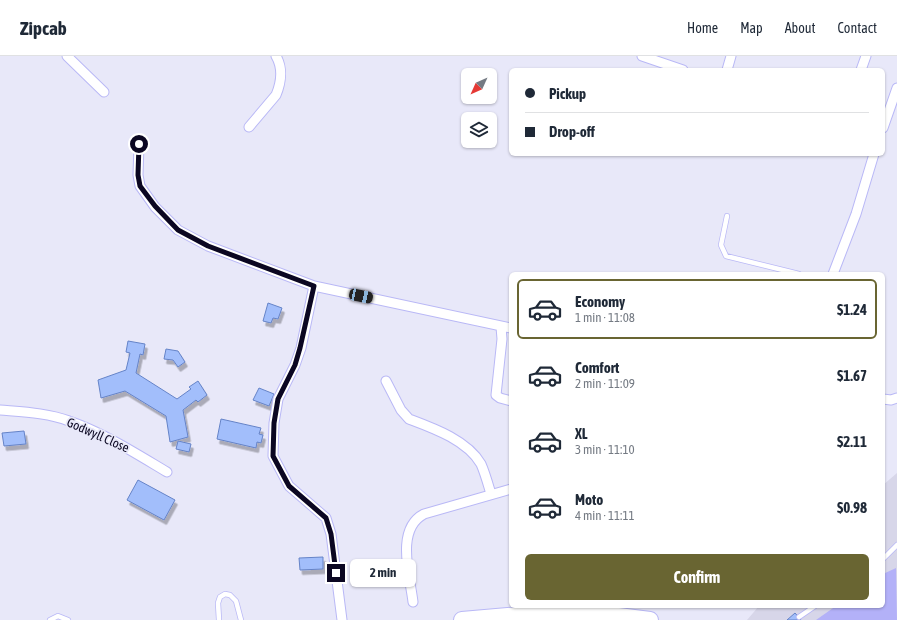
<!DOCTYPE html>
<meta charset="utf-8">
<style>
body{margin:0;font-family:"Asap Condensed",sans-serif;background:#f6f6f7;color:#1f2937;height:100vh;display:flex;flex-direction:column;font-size:15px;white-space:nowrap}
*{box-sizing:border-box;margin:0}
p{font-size:13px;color:#747a83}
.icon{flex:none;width:22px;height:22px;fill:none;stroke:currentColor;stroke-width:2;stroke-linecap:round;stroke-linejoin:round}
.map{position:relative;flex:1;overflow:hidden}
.sheet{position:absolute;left:509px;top:216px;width:376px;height:336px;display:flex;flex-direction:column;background:#fff;border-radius:6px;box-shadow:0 1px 3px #0004}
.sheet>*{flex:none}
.guide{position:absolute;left:509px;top:12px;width:376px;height:88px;border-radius:6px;box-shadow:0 1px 3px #0004;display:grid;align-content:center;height:88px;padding:0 16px;background:#fff}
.needle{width:26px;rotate:225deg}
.tools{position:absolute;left:461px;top:12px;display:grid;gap:8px}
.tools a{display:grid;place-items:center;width:36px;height:36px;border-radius:6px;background:#fff;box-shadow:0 1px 3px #0004;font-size:20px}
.end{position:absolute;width:18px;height:18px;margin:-9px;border:5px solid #0b0722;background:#fff;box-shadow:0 0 0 2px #fff}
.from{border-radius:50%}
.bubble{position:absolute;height:28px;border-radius:6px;background:#fff;box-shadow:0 1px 3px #0004;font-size:13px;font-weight:700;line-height:28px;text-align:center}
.car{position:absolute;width:12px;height:24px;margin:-12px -6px;border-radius:5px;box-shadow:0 0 3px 1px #0007;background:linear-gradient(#222 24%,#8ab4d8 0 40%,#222 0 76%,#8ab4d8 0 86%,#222 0)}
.guide b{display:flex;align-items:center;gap:14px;height:38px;font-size:15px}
.guide b+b{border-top:1px solid #e0e1e3}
.guide i{width:10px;height:10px;background:#1f2937}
ul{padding:7px 0 0;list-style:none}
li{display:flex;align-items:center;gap:12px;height:60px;margin:0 8px 6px;padding:0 8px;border:2px solid transparent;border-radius:6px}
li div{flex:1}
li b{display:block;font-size:15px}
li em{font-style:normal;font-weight:700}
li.selected{border-color:#696532}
li>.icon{width:36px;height:36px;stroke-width:1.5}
.action{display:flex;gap:8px;margin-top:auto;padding:8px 16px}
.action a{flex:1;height:46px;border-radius:6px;background:#696532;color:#fff;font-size:16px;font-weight:700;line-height:46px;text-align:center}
header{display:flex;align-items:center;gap:24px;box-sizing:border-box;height:56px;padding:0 20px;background:#fff;border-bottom:1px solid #e0e1e3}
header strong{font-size:19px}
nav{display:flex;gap:22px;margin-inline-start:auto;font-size:14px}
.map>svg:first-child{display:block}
</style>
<header>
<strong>Zipcab</strong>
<nav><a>Home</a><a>Map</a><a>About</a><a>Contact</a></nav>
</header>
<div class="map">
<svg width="897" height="564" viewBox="0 0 897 564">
<defs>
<filter id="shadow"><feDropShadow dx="2.5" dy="4.5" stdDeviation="0" flood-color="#0004"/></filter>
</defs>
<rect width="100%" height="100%" fill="#e8e8f9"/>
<path fill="#d7d6e9" d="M897,417V564H747L759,550H883V429Z"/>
<path fill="#b3b1f8" d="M896,512L897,564H816L836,550H883V518Z"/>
<path fill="#a2befb" stroke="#6583c7" filter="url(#shadow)" d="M268,247L282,252L278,263L273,262L271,267L263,265Z
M128,285L145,288L143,299L140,298L136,317L177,343L191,333L189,331L198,325L207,339L198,346L196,344L183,354L188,381L170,386L166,360L125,335L101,342L98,324L126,314L130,297L126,296Z
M166,293L178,295L185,306L178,311L173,304L164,303Z
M259,332L274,338L269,350L253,344Z
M221,363L261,372L259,378L263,379L261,387L257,386L256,392L217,383Z
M24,375L26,388L4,390L2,377Z
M178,385L191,388L189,396L176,393Z
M138,424L175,444L164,464L127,444Z
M323,501V513L300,514L299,502Z
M795,557L801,564H787Z"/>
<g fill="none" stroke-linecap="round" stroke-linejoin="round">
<defs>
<path id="lane" d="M727,160L721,189L726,200L799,218
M883,503L897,489
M799,561L815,550
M50,564L58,560L68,564
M219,564L218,547L220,541L225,538L230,539L236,545L241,564"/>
<path id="street" d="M67,0L104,36
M642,0L683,14
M727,14L731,0
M861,14L866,0
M249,71L276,39C281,27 283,12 276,0
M883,72L897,32
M139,89L138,119L140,130L155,151L178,174L208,190L314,230L511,272
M833,218L856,158L874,98
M314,230L301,292L295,309L278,343L274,367L273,400L289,430L326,462L331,478L342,564
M501,271L502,283L496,339L500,342L511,345
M386,325L401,354L409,363C433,372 467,384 481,408C485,417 488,428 491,438
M883,343L891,344L897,342
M0,354C23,356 48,357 69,365C104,377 135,397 167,416
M413,546C410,520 395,473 424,458L511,433"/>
<path id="highway" d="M462,564L553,556L602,558L650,564"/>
</defs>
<use href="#lane" stroke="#b9b8f6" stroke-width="6"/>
<use href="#street" stroke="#b9b8f6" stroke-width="11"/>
<use href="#highway" stroke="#b9b8f6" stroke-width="18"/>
<use href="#lane" stroke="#fff" stroke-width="4.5"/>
<use href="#street" stroke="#fff" stroke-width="9"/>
<use href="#highway" stroke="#fff" stroke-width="16"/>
</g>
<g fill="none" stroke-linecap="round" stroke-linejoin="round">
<path stroke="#0b0722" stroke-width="5" d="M139,88L138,119L140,130L155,150L178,174L208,190L314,230L300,292L295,309L278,343L274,367L273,400L289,430L326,462L331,478L336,517"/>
</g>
<g text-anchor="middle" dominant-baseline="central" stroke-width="3.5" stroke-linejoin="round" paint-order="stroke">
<g font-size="13" fill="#0b0722" stroke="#e8e8f9">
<text transform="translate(98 379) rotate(24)">Godwyll Close</text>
</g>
</g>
</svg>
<div class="tools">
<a><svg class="needle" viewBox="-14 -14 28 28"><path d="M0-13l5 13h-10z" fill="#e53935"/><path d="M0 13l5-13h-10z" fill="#747a83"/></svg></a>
<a><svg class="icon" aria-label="layers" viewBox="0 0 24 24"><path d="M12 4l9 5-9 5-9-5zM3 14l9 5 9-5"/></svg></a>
</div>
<i class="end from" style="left:139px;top:88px"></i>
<i class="end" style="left:336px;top:517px"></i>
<div class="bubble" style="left:350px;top:503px;width:66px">2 min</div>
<i class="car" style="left:361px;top:240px;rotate:102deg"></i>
<div class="guide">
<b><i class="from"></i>Pickup</b>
<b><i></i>Drop-off</b>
</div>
<section class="sheet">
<ul>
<li class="selected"><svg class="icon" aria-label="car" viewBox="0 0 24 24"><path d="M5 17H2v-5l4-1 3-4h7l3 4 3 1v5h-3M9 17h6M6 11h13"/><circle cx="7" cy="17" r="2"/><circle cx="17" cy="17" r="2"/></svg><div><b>Economy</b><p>1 min · 11:08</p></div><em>$1.24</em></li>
<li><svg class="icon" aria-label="car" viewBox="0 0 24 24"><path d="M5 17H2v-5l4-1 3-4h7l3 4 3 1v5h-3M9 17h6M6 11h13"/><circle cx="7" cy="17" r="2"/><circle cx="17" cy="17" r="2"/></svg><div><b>Comfort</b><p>2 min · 11:09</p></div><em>$1.67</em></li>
<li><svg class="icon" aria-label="car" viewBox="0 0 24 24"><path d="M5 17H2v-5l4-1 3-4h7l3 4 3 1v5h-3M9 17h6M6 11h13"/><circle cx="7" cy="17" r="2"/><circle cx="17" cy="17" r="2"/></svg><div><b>XL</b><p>3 min · 11:10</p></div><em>$2.11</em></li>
<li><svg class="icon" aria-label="car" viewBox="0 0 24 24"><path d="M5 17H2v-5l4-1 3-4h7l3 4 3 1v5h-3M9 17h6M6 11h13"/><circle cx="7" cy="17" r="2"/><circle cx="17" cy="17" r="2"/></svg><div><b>Moto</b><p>4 min · 11:11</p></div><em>$0.98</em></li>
</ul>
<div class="action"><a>Confirm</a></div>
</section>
</div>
